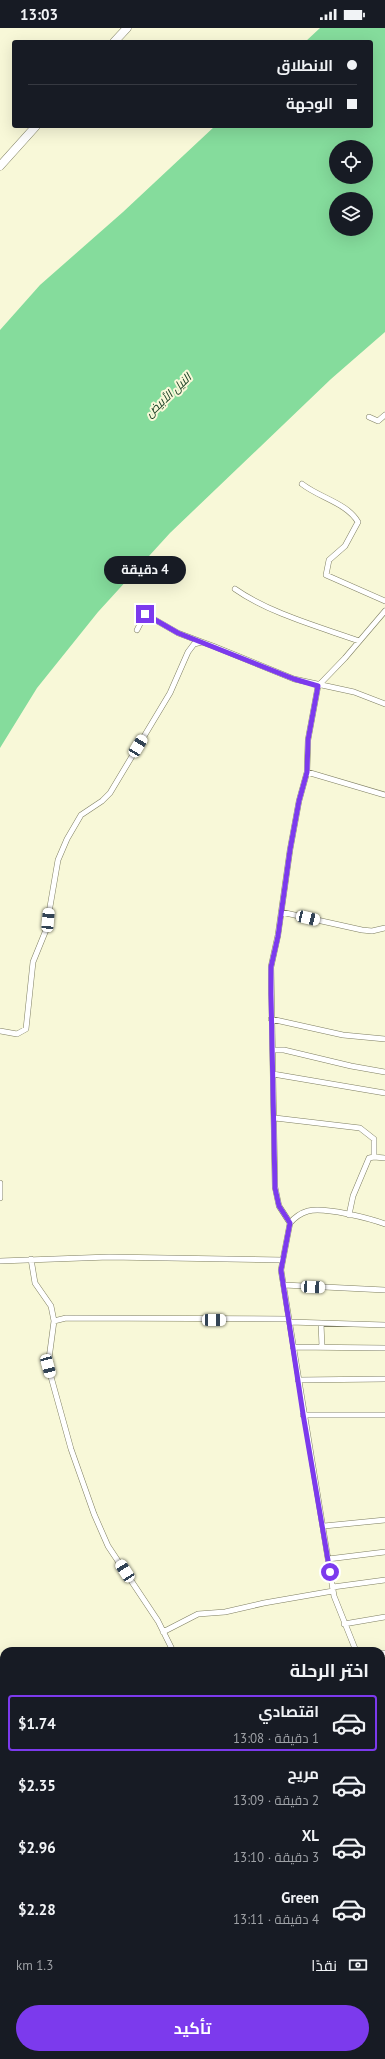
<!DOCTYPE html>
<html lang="ar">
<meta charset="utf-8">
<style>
body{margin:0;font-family:"PT Sans",Cairo,sans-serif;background:#242831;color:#f1f3f6;direction:rtl;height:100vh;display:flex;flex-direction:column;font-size:15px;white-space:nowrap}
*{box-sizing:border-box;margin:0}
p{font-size:13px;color:#9ea1a6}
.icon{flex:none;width:22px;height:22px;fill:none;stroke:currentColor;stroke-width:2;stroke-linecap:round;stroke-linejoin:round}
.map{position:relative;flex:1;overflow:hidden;direction:ltr}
.panel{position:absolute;left:0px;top:1619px;width:385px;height:412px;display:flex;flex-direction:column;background:#171b24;border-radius:12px 12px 0 0;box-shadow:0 4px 16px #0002;direction:rtl}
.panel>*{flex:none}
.guide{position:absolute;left:12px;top:12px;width:361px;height:88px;border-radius:4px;box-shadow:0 4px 16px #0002;direction:rtl;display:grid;align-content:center;height:88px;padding:0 16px;background:#171b24}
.buttons{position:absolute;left:329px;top:112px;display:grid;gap:8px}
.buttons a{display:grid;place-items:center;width:44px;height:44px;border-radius:50%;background:#171b24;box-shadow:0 4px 16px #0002;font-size:20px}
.end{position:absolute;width:18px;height:18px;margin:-9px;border:5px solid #7c3aed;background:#fff;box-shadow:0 0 0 2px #fff}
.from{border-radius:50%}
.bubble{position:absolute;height:28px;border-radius:14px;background:#171b24;box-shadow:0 4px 16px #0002;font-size:13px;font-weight:700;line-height:28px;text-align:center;direction:rtl}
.car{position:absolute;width:12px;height:24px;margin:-12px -6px;border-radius:5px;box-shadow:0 0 3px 1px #0007;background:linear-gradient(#fff 24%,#345 0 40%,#fff 0 76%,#345 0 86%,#fff 0)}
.guide b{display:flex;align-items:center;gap:14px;height:38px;font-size:15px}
.guide b+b{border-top:1px solid #363941}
.guide i{width:10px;height:10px;background:#f1f3f6}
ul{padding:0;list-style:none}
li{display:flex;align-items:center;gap:12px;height:56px;margin:0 8px 6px;padding:0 8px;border:2px solid transparent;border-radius:4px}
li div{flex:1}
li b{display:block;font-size:15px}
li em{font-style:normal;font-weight:700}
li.active{border-color:#7c3aed}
li>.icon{width:36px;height:36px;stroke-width:1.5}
h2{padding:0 16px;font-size:18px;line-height:48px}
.pay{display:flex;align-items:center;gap:10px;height:44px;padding:0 16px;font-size:15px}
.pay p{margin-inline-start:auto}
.cta{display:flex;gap:8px;margin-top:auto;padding:8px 16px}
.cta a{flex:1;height:46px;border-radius:24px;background:#7c3aed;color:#fff;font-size:16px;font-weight:700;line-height:46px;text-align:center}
.status{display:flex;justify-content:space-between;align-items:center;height:28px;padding:0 20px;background:#171b24;direction:ltr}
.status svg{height:11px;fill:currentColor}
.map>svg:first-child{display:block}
</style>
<div class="status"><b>13:03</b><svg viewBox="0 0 49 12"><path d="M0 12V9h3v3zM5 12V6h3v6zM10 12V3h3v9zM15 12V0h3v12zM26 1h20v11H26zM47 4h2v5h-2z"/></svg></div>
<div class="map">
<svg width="385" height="2031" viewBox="0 0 385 2031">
<rect width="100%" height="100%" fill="#f8f8d8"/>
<path fill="#85dc9c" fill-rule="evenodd" d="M320,0H385V304L331,351L170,505L98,584L37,660L0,720V302L40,257L123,184L215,98H371V14H305ZM336,119H366V149H336ZM336,171H366V201H336Z"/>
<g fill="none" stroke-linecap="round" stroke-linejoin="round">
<defs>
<path id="street" d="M369,389L378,393L385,387
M302,456C320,470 347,475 358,494L345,518L329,532L326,547L385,573
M235,561C269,585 320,599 359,613
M137,602L145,586L178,605L202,614
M307,744L385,767
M281,884L362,902L372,903L385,900
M271,991L343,1007L385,1011
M0,1003L17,1006L26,1001L33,934L46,902L58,832L67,811L81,787L102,773L110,765L170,665L188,624L194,616L202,614L213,618L294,651L354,664L385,676
M273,1022H284L351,1038L385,1044
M273,1046L385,1065
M275,1090L360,1100L374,1111V1129L385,1130
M0,1155V1170
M349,1187L353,1168L369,1130L374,1129
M290,1195C295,1189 301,1185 308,1183C325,1179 369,1190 385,1196
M31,1231L35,1255L51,1278L54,1293L48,1338L71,1421L94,1486L108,1518L158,1593L173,1623
M0,1233L109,1229L283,1232
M284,1257L385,1262
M54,1293L66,1290L289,1291
M290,1294L385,1297
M321,1295L322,1319
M293,1319L385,1320
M298,1352L385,1351
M303,1387H385
M324,1498L385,1492
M328,1531L385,1524
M333,1559L385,1552
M344,1596L385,1589
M163,1604L198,1586L225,1584L264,1575L333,1563
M356,1623L334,1568L281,1242L290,1195L279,1178L275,1159L271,939L278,907L290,822L299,773L307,744L308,712L318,658L345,630L385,583
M381,1625H385
M381,1666L385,1665
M381,1684L385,1696
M381,1861L385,1858
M375,2027L377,2031"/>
<path id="primary" d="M114,14L127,0
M0,138L36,98"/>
</defs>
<use href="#street" stroke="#7e7e61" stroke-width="6"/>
<use href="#primary" stroke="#7e7e61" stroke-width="9"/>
<use href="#street" stroke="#fff" stroke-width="5"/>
<use href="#primary" stroke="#fff" stroke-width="8"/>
</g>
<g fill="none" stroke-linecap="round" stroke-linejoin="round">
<path stroke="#7c3aed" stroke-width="5" d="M145,586L178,605L294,651L318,658L308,712L307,744L299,773L290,822L278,908L271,939V966L275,1160L279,1178L290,1195L281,1242L303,1386L330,1544"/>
</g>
<g text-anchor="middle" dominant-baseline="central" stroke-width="4" stroke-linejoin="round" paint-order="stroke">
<g font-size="12" font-style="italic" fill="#1c4026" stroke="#f8f8d8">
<text transform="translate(168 367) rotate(-43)">النيل الأبيض</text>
</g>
</g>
</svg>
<div class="buttons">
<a><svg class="icon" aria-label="locate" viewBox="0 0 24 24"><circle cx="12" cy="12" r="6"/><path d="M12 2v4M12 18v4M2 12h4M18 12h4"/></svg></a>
<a><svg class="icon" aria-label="layers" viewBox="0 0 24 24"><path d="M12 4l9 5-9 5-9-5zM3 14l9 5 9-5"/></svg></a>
</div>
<i class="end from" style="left:330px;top:1544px"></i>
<i class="end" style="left:145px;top:586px"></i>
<div class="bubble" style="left:104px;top:528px;width:82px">4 دقيقة</div>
<i class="car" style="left:138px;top:718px;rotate:31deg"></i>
<i class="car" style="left:308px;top:890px;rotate:103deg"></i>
<i class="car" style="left:48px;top:892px;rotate:5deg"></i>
<i class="car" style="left:313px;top:1259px;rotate:93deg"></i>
<i class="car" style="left:214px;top:1292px;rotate:90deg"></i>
<i class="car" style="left:48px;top:1338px;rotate:165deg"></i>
<i class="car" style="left:125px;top:1543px;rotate:327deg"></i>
<div class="guide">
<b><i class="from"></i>الانطلاق</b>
<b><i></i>الوجهة</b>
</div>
<section class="panel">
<h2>اختر الرحلة</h2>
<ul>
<li class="active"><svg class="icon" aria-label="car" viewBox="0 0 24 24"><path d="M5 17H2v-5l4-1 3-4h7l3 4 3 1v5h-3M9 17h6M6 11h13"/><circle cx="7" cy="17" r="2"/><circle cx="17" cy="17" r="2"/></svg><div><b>اقتصادي</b><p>1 دقيقة · 13:08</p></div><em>$1.74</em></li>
<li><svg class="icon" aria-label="car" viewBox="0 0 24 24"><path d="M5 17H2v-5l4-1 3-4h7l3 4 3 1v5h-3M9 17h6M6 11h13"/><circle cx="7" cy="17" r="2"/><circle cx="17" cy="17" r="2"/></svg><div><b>مريح</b><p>2 دقيقة · 13:09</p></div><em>$2.35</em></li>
<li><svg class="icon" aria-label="car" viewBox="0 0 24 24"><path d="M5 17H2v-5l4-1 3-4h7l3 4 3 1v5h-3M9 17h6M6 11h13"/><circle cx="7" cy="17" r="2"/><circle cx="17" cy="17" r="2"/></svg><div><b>XL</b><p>3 دقيقة · 13:10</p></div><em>$2.96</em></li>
<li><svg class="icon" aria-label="car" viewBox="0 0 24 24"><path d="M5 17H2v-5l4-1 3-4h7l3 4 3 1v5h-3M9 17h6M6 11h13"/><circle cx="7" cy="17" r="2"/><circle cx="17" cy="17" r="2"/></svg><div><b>Green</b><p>4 دقيقة · 13:11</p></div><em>$2.28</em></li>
</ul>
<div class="pay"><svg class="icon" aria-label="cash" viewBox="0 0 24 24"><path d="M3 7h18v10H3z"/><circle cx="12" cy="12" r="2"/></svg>نقدًا<p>1.3 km</p></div>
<div class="cta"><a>تأكيد</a></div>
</section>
</div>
